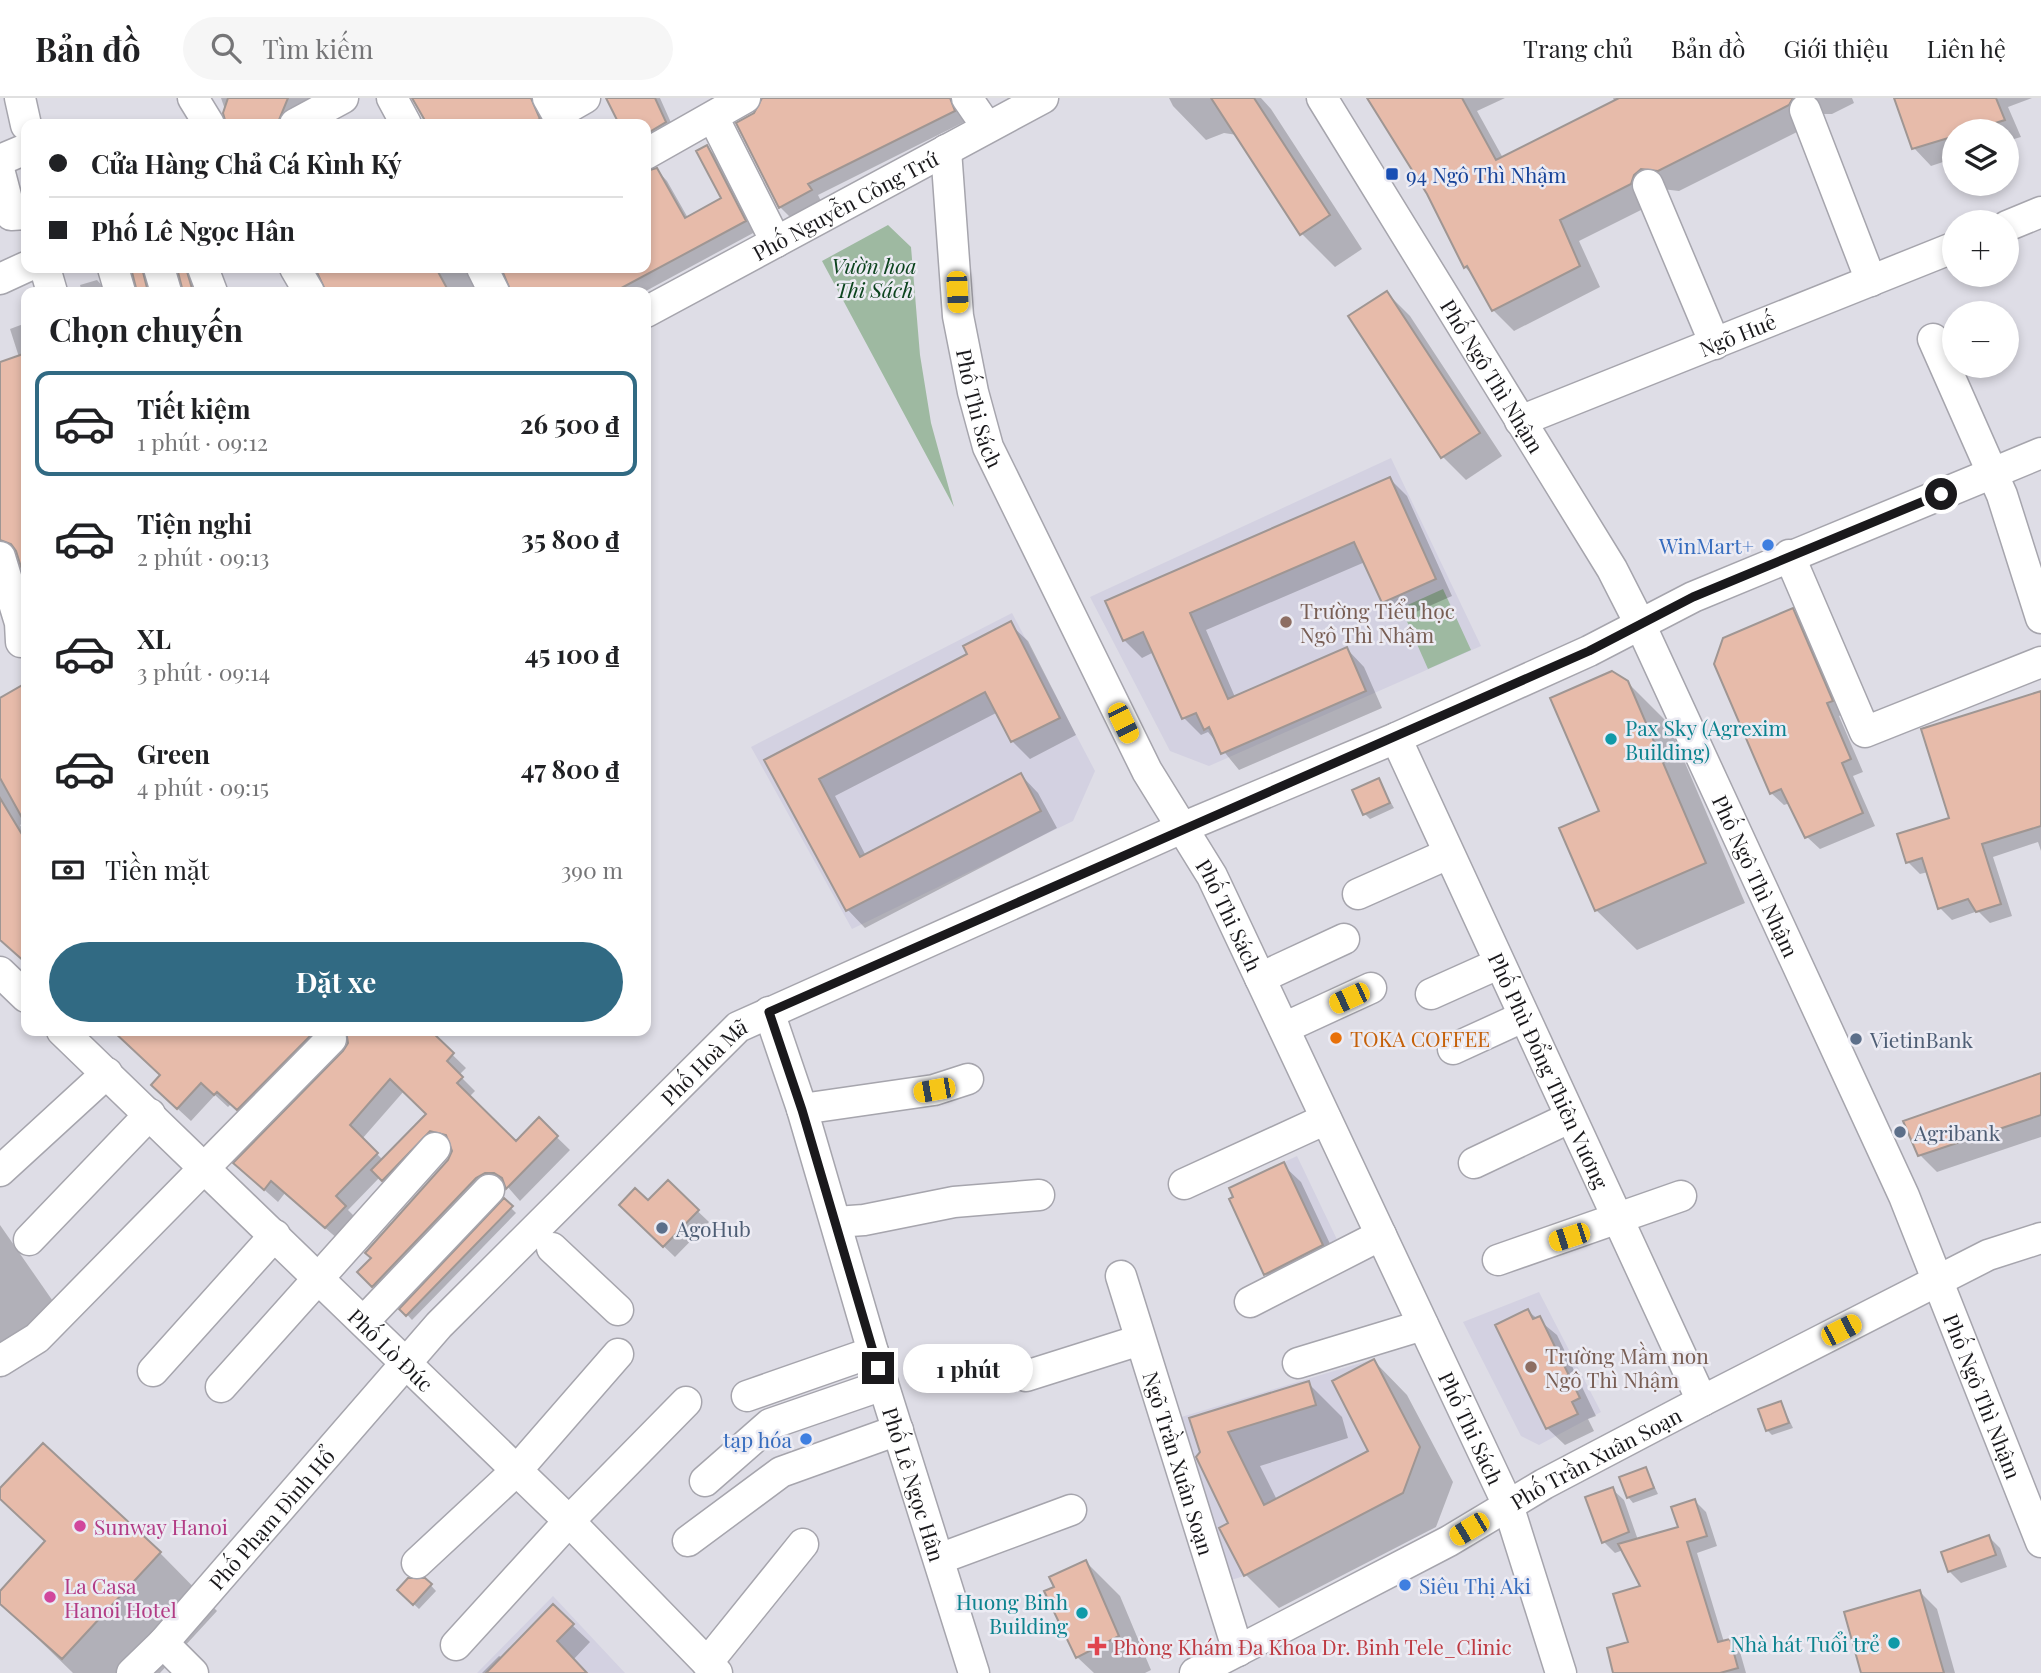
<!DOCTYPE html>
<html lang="vi">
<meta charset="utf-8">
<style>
body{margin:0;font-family:"Playfair Display",serif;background:#f6f6f6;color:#202124;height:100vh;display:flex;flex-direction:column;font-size:26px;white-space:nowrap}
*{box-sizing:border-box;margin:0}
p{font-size:23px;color:#757577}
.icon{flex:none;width:38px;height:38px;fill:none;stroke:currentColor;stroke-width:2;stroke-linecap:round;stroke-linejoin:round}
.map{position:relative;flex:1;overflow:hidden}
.panel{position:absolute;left:21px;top:189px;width:630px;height:749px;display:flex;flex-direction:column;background:#fff;border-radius:14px;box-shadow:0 4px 10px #0003}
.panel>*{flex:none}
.hud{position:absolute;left:21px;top:21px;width:630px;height:154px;border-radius:14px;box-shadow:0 4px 10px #0003;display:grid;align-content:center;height:154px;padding:0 28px;background:#fff}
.controls{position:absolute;left:1942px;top:21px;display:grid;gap:14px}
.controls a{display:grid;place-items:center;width:77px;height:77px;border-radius:50%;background:#fff;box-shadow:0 4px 10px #0003;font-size:35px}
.end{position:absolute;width:32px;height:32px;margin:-16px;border:9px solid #1a191c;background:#fff;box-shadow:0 0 0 4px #fff}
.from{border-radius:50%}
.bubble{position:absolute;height:49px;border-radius:24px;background:#fff;box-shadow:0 4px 10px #0003;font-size:23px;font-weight:700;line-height:49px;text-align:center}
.car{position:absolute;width:21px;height:42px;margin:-21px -10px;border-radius:9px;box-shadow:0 0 5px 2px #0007;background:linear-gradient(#f5c518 24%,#345 0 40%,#f5c518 0 76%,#345 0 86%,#f5c518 0)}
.hud b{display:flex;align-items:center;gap:24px;height:66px;font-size:26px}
.hud b+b{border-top:2px solid #e0e0e0}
.hud i{width:18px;height:18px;background:#202124}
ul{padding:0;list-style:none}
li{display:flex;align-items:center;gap:21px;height:105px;margin:0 14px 10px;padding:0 14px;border:4px solid transparent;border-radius:14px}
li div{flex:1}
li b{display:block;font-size:26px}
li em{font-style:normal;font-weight:700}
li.active{border-color:#316a83}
li>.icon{width:63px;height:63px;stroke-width:1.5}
h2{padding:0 28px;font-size:32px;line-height:84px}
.pay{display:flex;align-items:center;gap:18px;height:77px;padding:0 28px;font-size:26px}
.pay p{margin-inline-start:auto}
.primary-button{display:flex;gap:14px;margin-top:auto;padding:14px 28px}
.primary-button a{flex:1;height:80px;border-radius:42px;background:#316a83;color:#fff;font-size:28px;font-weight:700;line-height:80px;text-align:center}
header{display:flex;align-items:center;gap:42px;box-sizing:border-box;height:98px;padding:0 35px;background:#fff;border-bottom:2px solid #e0e0e0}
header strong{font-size:33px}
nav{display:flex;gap:38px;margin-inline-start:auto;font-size:24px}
.search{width:490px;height:63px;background:#f6f6f6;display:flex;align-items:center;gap:18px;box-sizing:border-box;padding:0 24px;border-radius:38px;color:#757577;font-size:26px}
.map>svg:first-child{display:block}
</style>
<header>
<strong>Bản đồ</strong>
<div class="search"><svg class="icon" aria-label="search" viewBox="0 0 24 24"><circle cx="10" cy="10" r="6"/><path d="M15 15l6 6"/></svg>Tìm kiếm</div>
<nav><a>Trang chủ</a><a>Bản đồ</a><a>Giới thiệu</a><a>Liên hệ</a></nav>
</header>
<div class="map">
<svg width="2041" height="1575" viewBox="0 0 2041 1575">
<rect width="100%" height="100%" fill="#dedde6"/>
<path fill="#d3d1e1" d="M1391,360L1481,548L1209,668L1170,653L1090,499Z
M1012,515L1095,673L1073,723L852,831L751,649Z
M1297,1058L1343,1154L1275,1187L1269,1176L1265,1177L1229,1101L1233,1099L1229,1090Z
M1539,1194L1601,1314L1539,1347L1521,1338L1463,1224Z
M1374,1261L1420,1349L1403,1395L1244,1478L1225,1484L1178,1320Z
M553,1498L625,1575H477Z"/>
<path fill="#9eb9a1" d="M888,127L911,149L920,257L931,325L954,409L822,163Z
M1443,491L1471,552L1428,571L1401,510Z"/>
<path fill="#0003" fill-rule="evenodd" d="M221,0H332L290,26H230Z
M414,0H546L543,21L546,26H425Z
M608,0H660L676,36L646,55V26H621Z
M764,0H966L959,12L964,24L818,97L821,103L791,120L780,109L761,10Z
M1169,0H1261L1271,11L1362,151L1335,169L1302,136L1237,37L1224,35L1206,42L1173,8Z
M1369,0H1505L1477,13L1503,60L1615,4L1613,0H1852L1854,5L1832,16H1819L1809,28L1679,93L1662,91L1651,107L1579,143L1600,189L1514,233L1493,212L1474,178L1465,169L1428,95Z
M1896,0H2032L2008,9L2021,39L2007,43V33H1955V60L1931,68L1914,50Z
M707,49L718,60L755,134L644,194H513L505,174L512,170H646V75L657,72L667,83L688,120L724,100Z
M132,170H155L154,194H137Z
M179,170H200L199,194H184Z
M317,170H480L479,194H329Z
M97,182L108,194H82L80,187Z
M1387,195L1410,218L1502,358L1466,382L1443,359L1350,219Z
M26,225V375L7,317L0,319V266L19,259L10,231Z
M1390,381L1407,398L1452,498L1400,521L1383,504L1365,464L1206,532L1235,599L1347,551L1364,569L1382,610L1239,672L1208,634L1201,637L1184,620L1154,554L1142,560L1124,542L1107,504Z
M26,386V482L17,454L8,451L0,443V394Z
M1792,512L1805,525L1844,616L1839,618L1863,674L1853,678L1875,728L1820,751L1807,739L1790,705L1784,707L1771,695Z
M1010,526L1028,543L1076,637L1030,661L1012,643L998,614L835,698L866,758L1021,677L1038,695L1057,730L865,830L848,812L767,663L970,557Z
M1627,584L1668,625L1745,805L1637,852L1596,812L1601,714Z
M26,587V724L20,727L26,737V864L0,842V602Z
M2041,595V753L2038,744L1993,759L2012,818L1990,825L1978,813L1952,822L1940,810L1928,774L1920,776L1908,764L1951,721Z
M1378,682L1394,710L1370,721L1365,716Z
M115,933H428L466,970L459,977L475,993L469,999L516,1045L539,1022L570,1052L520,1103L507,1088H499L387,1201L359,1174L450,1063L454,1053L452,1045L436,1051L396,1095L380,1079L348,1112L358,1122L339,1142L285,1095L278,1104L249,1078L345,954L350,945L348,937L332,941L251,1024L231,1006L228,1009L215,997L191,1023L166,1000L162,978ZM404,993L428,1016L383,1062L362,1041Z
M2041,977V1039L1937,1074L1920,1057Z
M1283,1067L1301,1084L1339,1165L1283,1193L1266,1176Z
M668,1085L709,1124L675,1159L632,1118Z
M504,1103L516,1115L412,1222L402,1211Z
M0,1127L66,1222L0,1268Z
M1528,1213L1557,1237L1596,1318L1588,1321L1594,1333L1565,1347L1547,1330Z
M1374,1263L1407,1297L1453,1384L1436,1429L1279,1510L1246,1477L1191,1321L1308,1285L1342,1319L1348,1340L1260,1368L1277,1402L1371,1353Z
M1781,1305L1793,1330L1772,1337L1767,1332Z
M1646,1371L1658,1396L1633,1405L1628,1399Z
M1612,1391L1624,1402L1638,1442L1680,1431L1695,1403L1706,1414L1717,1448L1697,1455L1724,1544L1730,1543L1740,1554L1746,1575H1616L1630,1545L1642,1489L1623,1452L1615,1455L1604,1444Z
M0,1393L160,1455L217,1513L160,1575H73L0,1504V1496L46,1445L0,1399Z
M1989,1439L2000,1450L2007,1469L1961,1485L1949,1473Z
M1086,1464L1120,1498L1151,1572L1145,1575H1094L1077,1559L1056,1490Z
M425,1481L436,1493L419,1511L399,1492Z
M1920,1494L1937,1511L1955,1575H1863Z
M553,1509L590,1544L573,1562L586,1575H482L499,1558L503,1560Z"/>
<path fill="#e7bbaa" stroke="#9f9693" stroke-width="2" d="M228,0H288L279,22L273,26H226L223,15Z
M412,0H531L540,21L529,26H427Z
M606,0H655L666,24L646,36V26H619Z
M762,0H950L955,13L808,86L812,92L779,110L736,25L754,15Z
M1211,0H1254L1330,117L1300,137Z
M1367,0H1462L1496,62L1619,0H1793L1789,7L1658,73L1641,71L1634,77L1631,86L1560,122L1580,168L1492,213L1467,168L1464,170L1427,96Z
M1894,0H1996L2005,22L1969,33H1955V38L1912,51Z
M707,47L746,123L614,194H511L501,170H646V73L657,70L685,120L721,100L696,53Z
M131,170H142L148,194H137Z
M177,170H186L193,194H183Z
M315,170H436L449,194H326Z
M1387,193L1480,335L1441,360L1348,218Z
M26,255V485L16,453L11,446L0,442V264Z
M1390,379L1436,481L1382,505L1354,444L1190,515L1228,601L1347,549L1366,593L1221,656L1209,629L1204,632L1196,615L1182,621L1143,534L1123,543L1105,503Z
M1793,510L1833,603L1827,605L1851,661L1842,665L1863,715L1805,740L1781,691L1770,696L1714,566L1723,540Z
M1011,523L1060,620L1011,644L985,594L819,681L860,759L1021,675L1041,713L846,813L764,662L967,556L963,548Z
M1612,573L1628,583L1706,765L1595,813L1559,730L1599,713L1550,600Z
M26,585V727L0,680V600Z
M2041,593V728L1982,746L2001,806L1976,814L1968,801L1938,811L1922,760L1906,765L1897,736L1949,720L1921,631Z
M1379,680L1390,705L1363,717L1352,692Z
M0,700L26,743V865L0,842Z
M113,933H315L237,1012L217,994L214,997L201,985L177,1011L151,987L160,977Z
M346,933H431L454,955L447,963L463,979L457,985L516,1043L539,1019L558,1038L506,1091L502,1080L494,1075H485L476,1080L372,1189L357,1174L371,1160L365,1155L448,1062L452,1053L446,1037L430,1033L382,1083L371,1072L426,1016L390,981L350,1027L378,1055L336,1098L346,1108L325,1130L271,1083L264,1092L233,1065L343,953L348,945Z
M2041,975V1017L1918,1058L1903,1023Z
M1284,1064L1323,1147L1264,1177L1229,1101L1233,1099L1229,1090Z
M668,1082L699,1112L663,1149L619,1107L635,1090L648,1102Z
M504,1100L513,1108L406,1218L399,1211Z
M1528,1211L1533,1221L1540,1218L1580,1300L1572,1304L1578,1316L1546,1331L1495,1227Z
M1374,1261L1420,1349L1403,1395L1244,1478L1219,1430L1228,1425L1196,1359L1200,1354L1189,1320L1309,1283L1316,1307L1228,1334L1264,1407L1368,1353L1332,1283Z
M1781,1303L1789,1325L1766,1333L1758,1311Z
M43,1345L161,1454L62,1561L0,1506V1493L45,1443L0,1401V1390Z
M1646,1369L1654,1390L1627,1400L1619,1379Z
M1613,1389L1629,1434L1602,1445L1585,1399Z
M1695,1401L1707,1438L1687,1444L1718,1544L1730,1541L1738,1570L1720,1575H1613L1607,1550L1628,1544L1613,1496L1640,1488L1618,1446L1678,1429L1671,1409Z
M1989,1437L1996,1457L1948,1474L1941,1454Z
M1086,1462L1119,1538L1076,1560L1044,1493L1054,1489L1049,1479Z
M408,1480H425L432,1486L413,1507L397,1492Z
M1920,1492L1944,1575H1861L1844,1514Z
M553,1506L574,1526L557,1543L587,1575H486Z"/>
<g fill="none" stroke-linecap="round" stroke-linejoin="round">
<defs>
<g id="minor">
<path d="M20,0L26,27"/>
<path d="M193,0L209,26"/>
<path d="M392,0L406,26"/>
<path d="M548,0L557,16L585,0"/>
<path d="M967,0L987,29"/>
<path id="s1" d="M1322,0L1612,471L1640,526L1904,1098L2041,1444"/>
<path d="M1805,12L1871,183"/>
<path d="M713,19L776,144"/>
<path d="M295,26L343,0"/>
<path id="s2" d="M946,52L958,218L973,294L988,349L1147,673L1212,778L1508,1407L1561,1575"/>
<path d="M646,56L745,0"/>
<path d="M0,62L26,51"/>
<path d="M0,75L11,117L26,116"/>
<path d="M1648,87L1715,246"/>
<path d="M2007,128L2041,114"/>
<path d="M45,170L52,194"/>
<path d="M113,170L120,194"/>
<path d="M159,170L166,194"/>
<path d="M203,170L212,194"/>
<path d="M295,170L309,194"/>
<path d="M482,170L494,194"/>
<path d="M0,181L26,169"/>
<path id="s3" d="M646,214L1043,0"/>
<path d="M1933,241L2002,397L2041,520"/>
<path id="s4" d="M1520,323L1955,149"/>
<path d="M1789,457L1865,634L2041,564"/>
<path d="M0,459L20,525L21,544"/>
<path id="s5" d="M1396,640L1702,1303"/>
<path d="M1358,796L1448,756"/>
<path d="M0,874L26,899"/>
<path d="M1260,880L1344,841"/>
<path d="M1431,896L1498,866"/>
<path id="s6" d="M769,914L802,1011L873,1254L974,1575"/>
<path d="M1284,930L1371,890"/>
<path id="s7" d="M62,933L569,1423L717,1575"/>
<path d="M1453,951L1523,919"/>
<path d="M802,1011L934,992L968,981"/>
<path d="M1474,1065L1569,1020"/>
<path d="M0,1073L107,975"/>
<path d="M1184,1086L1326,1021"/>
<path d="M836,1124L864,1122L954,1104L1039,1097"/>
<path d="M29,1142L150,1016"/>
<path d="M552,1150L618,1212"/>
<path d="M1498,1162L1681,1098"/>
<path id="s8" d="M1121,1178L1238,1553"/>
<path d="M1250,1204L1381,1137"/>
<path d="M364,1223L489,1092"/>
<path d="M0,1263L37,1240L331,941"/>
<path d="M1298,1265L1423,1227"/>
<path d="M153,1273L275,1137"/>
<path d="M1026,1278L1140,1242"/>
<path d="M221,1289L435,1050"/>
<path d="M747,1298L873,1254"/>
<path d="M705,1383L770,1326L883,1287"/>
<path d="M688,1443L781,1374L898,1332"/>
<path d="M939,1461L1071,1412"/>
<path d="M417,1465L517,1372L618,1256"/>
<path d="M163,1545L193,1575"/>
<path d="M456,1547L569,1423L686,1304"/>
<path d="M707,1565L803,1446"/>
<path id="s9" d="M132,1575L163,1545L439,1227L738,929L1184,729L1396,640L1589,553L1693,499L2041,355"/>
<path id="s10" d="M1195,1575L1449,1443L1544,1386L1702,1303L1988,1157L2041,1140"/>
</g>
</defs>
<use href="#minor" stroke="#a6a5ad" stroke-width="33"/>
<use href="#minor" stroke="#fff" stroke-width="30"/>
</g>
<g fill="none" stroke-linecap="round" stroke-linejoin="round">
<path stroke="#1a191c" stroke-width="9" d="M878,1270L802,1012L769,914L1589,553L1693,499L1941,396"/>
</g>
<rect fill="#1a4fb4" stroke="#ecebf3" stroke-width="2.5" x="1385" y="69" width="14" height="14" rx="3.5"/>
<g fill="#3f7fe0" stroke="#ecebf3" stroke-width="2.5">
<circle cx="1768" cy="447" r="7"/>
<circle cx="806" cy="1341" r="7"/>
<circle cx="1405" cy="1487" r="7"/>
</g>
<g fill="#8d6e63" stroke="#ecebf3" stroke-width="2.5">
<circle cx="1286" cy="524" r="7"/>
<circle cx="1531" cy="1269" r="7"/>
</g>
<g fill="#0f9aa8" stroke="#ecebf3" stroke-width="2.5">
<circle cx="1611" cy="641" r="7"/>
<circle cx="1082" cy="1515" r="7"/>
<circle cx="1894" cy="1545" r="7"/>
</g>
<circle fill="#e8710a" stroke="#ecebf3" stroke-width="2.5" cx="1336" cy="940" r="7"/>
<g fill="#5c6f8a" stroke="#ecebf3" stroke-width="2.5">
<circle cx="1856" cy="941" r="7"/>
<circle cx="1900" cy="1034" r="7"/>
<circle cx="662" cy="1130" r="7"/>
</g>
<g fill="#d1479c" stroke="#ecebf3" stroke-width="2.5">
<circle cx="80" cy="1428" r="7"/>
<circle cx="50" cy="1499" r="7"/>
</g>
<path fill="#e0444e" stroke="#ecebf3" stroke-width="2.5" d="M1093.5 1537.5h7v7h7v7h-7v7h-7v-7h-7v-7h7z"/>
<g text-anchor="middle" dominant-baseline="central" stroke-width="5" stroke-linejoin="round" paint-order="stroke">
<g font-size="21" fill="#164399" stroke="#ecebf3" text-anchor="start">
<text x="1406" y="76">94 Ngô Thì Nhậm</text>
</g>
<g font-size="21" fill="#1a191c" stroke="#ecebf3">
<text stroke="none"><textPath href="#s3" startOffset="226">Phố Nguyễn Công Trứ</textPath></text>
<text stroke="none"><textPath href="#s4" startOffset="234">Ngõ Huế</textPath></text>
<text stroke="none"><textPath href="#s1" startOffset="326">Phố Ngô Thì Nhậm</textPath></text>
<text stroke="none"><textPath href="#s2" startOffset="261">Phố Thi Sách</textPath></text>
<text stroke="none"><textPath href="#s1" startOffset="892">Phố Ngô Thì Nhậm</textPath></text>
<text stroke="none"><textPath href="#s2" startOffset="828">Phố Thi Sách</textPath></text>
<text stroke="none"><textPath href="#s9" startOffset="838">Phố Hoà Mã</textPath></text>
<text stroke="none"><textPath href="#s5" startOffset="366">Phố Phù Đổng Thiên Vương</textPath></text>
<text stroke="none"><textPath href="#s7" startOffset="458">Phố Lò Đúc</textPath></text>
<text stroke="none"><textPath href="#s1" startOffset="1460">Phố Ngô Thì Nhậm</textPath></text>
<text stroke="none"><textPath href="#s2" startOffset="1395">Phố Thi Sách</textPath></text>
<text stroke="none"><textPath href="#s10" startOffset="455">Phố Trần Xuân Soạn</textPath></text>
<text stroke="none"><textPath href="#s8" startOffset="196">Ngõ Trần Xuân Soạn</textPath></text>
<text stroke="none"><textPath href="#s6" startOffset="494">Phố Lê Ngọc Hân</textPath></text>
<text stroke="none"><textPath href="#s9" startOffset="208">Phố Phạm Đình Hổ</textPath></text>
</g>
<g font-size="21" font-style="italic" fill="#0c441e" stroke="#ecebf3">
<text x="874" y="167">Vườn hoa<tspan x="874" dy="24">Thi Sách</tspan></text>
</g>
<g font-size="21" fill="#366cbe" stroke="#ecebf3" text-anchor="end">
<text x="1754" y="447">WinMart+</text>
<text x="792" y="1341">tạp hóa</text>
<text x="1419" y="1487" text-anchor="start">Siêu Thị Aki</text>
</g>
<g font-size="21" fill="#785e54" stroke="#ecebf3" text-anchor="start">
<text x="1300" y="512">Trường Tiểu học<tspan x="1300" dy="24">Ngô Thì Nhậm</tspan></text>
<text x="1545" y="1257">Trường Mầm non<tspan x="1545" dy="24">Ngô Thì Nhậm</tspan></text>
</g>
<g font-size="21" fill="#0d838f" stroke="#ecebf3" text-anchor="end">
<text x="1625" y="629" text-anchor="start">Pax Sky (Agrexim<tspan x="1625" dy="24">Building)</tspan></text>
<text x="1068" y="1503">Huong Binh<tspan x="1068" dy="24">Building</tspan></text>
<text x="1880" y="1545">Nhà hát Tuổi trẻ</text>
</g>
<g font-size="21" fill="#c56008" stroke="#ecebf3" text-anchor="start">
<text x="1350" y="940">TOKA COFFEE</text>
</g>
<g font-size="21" fill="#4e5e75" stroke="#ecebf3" text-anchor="start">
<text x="1870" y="941">VietinBank</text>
<text x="1914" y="1034">Agribank</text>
<text x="676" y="1130">AgoHub</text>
</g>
<g font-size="21" fill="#b23c85" stroke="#ecebf3" text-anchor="start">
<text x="94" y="1428">Sunway Hanoi</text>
<text x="64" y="1487">La Casa<tspan x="64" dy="24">Hanoi Hotel</tspan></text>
</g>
<g font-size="21" fill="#be3a42" stroke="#ecebf3" text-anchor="start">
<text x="1113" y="1548">Phòng Khám Đa Khoa Dr. Binh Tele_Clinic</text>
</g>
</g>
</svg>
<div class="controls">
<a><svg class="icon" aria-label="layers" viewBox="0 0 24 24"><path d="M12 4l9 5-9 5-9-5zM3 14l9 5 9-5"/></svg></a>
<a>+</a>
<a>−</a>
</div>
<i class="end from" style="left:1941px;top:396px"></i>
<i class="end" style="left:878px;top:1270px"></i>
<div class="bubble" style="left:903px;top:1246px;width:130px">1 phút</div>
<i class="car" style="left:957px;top:194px;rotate:177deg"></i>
<i class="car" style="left:1123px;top:625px;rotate:154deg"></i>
<i class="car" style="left:1349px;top:900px;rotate:245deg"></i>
<i class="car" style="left:934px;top:992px;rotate:260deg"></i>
<i class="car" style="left:1569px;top:1139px;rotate:252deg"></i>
<i class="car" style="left:1841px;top:1232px;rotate:63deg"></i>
<i class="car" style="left:1469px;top:1431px;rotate:239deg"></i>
<div class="hud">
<b><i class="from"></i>Cửa Hàng Chả Cá Kình Ký</b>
<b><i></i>Phố Lê Ngọc Hân</b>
</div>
<section class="panel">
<h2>Chọn chuyến</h2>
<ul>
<li class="active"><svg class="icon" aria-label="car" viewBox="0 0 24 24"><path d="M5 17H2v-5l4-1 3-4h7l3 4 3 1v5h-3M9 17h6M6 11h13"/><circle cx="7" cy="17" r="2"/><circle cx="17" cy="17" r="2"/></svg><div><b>Tiết kiệm</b><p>1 phút · 09:12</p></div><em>26 500 ₫</em></li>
<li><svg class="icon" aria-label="car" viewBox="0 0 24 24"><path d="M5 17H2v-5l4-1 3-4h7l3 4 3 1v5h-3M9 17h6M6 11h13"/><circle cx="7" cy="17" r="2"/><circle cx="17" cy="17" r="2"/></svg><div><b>Tiện nghi</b><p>2 phút · 09:13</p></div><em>35 800 ₫</em></li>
<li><svg class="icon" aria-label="car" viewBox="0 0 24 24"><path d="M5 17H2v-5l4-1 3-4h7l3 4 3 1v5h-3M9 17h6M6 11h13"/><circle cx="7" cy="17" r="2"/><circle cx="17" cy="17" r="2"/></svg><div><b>XL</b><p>3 phút · 09:14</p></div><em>45 100 ₫</em></li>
<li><svg class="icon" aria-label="car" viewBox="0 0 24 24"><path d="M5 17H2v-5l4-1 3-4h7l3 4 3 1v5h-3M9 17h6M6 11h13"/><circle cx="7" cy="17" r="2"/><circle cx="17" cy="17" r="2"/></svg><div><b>Green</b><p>4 phút · 09:15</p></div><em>47 800 ₫</em></li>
</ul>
<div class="pay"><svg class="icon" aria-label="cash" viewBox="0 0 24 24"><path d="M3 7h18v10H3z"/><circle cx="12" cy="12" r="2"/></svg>Tiền mặt<p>390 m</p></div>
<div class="primary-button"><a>Đặt xe</a></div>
</section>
</div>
